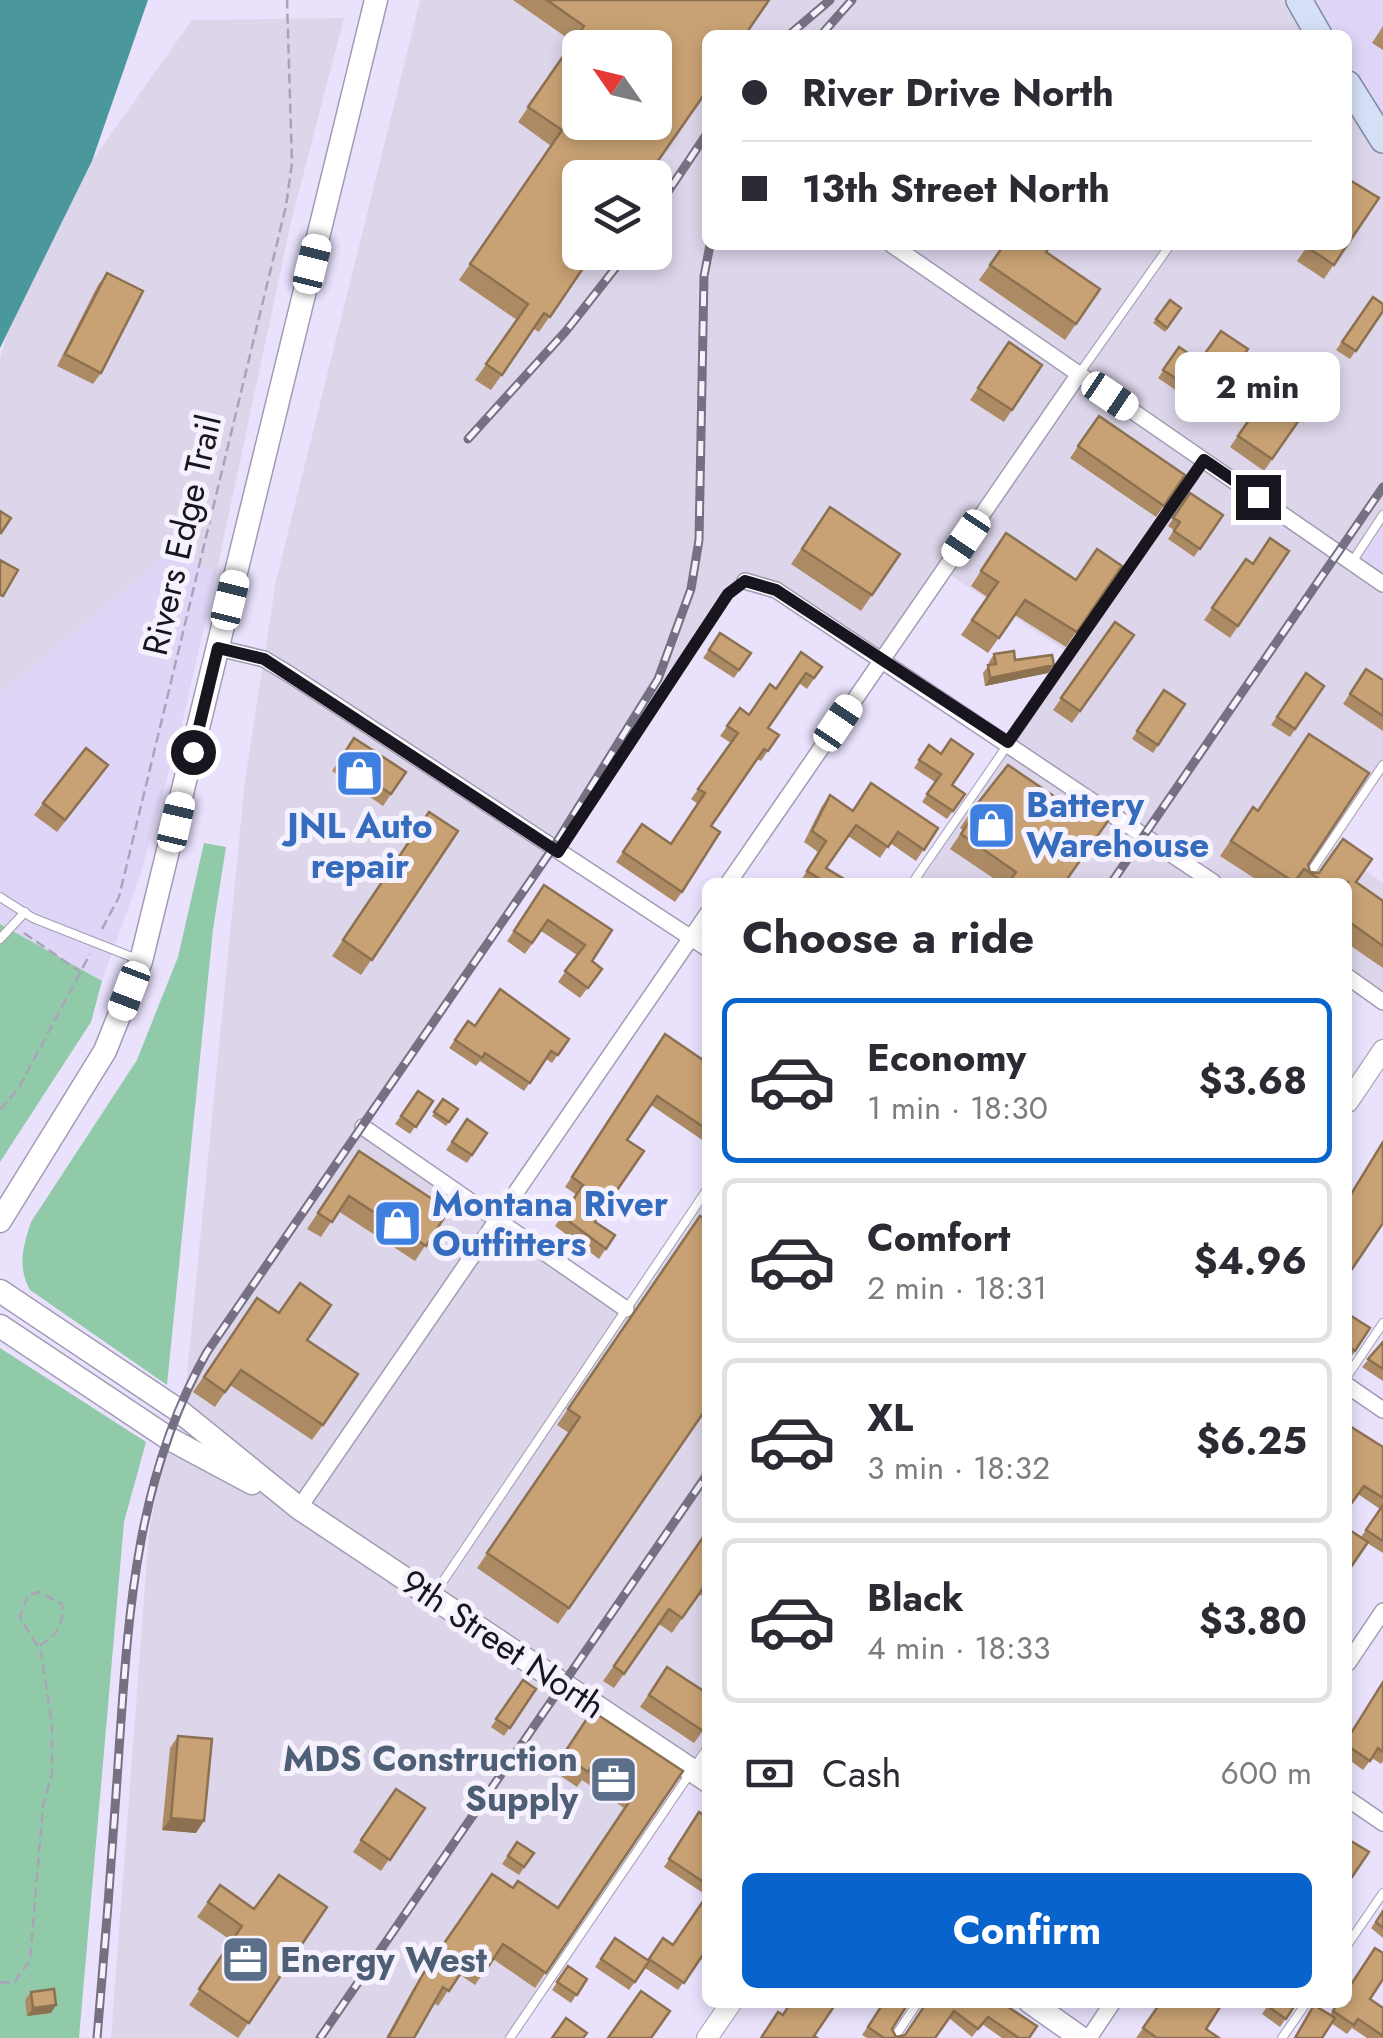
<!DOCTYPE html>
<meta charset="utf-8">
<style>
body{margin:0;font-family:Jost,sans-serif;background:#f7f7f7;color:#2b2b33;height:100vh;display:flex;flex-direction:column;font-size:38px;white-space:nowrap}
*{box-sizing:border-box;margin:0}
p{font-size:32px;color:#7c7c81}
.icon{flex:none;width:55px;height:55px;fill:none;stroke:currentColor;stroke-width:2;stroke-linecap:round;stroke-linejoin:round}
.map{position:relative;flex:1;overflow:hidden}
.side{position:absolute;left:702px;top:878px;width:650px;height:1130px;display:flex;flex-direction:column;background:#fff;border-radius:15px;box-shadow:0 5px 15px #0003}
.side>*{flex:none}
.guide{position:absolute;left:702px;top:30px;width:650px;height:220px;border-radius:15px;box-shadow:0 5px 15px #0003;display:grid;align-content:center;height:220px;padding:0 40px;background:#fff}
.needle{width:65px;rotate:304deg}
.controls{position:absolute;left:562px;top:30px;display:grid;gap:20px}
.controls a{display:grid;place-items:center;width:110px;height:110px;border-radius:15px;background:#fff;box-shadow:0 5px 15px #0003;font-size:50px}
.end{position:absolute;width:45px;height:45px;margin:-22px;border:12px solid #18151e;background:#fff;box-shadow:0 0 0 5px #fff}
.from{border-radius:50%}
.bubble{position:absolute;height:70px;border-radius:15px;background:#fff;box-shadow:0 5px 15px #0003;font-size:32px;font-weight:700;line-height:70px;text-align:center}
.car{position:absolute;width:30px;height:60px;margin:-30px -15px;border-radius:12px;box-shadow:0 0 8px 2px #0007;background:linear-gradient(#fff 24%,#345 0 40%,#fff 0 76%,#345 0 86%,#fff 0)}
.guide b{display:flex;align-items:center;gap:35px;height:95px;font-size:38px}
.guide b+b{border-top:2px solid #e1e1e2}
.guide i{width:25px;height:25px;background:#2b2b33}
ul{padding:0;list-style:none}
li{display:flex;align-items:center;gap:30px;height:165px;margin:0 20px 15px;padding:0 20px;border:5px solid #e1e1e2;border-radius:15px}
li div{flex:1}
li b{display:block;font-size:38px}
li em{font-style:normal;font-weight:700}
li.active{border-color:#0863cc}
li>.icon{width:90px;height:90px;stroke-width:1.5}
h2{padding:0 40px;font-size:45px;line-height:120px}
.pay{display:flex;align-items:center;gap:25px;height:110px;padding:0 40px;font-size:38px}
.pay p{margin-inline-start:auto}
.button{display:flex;gap:20px;margin-top:auto;padding:20px 40px}
.button a{flex:1;height:115px;border-radius:15px;background:#0863cc;color:#fff;font-size:40px;font-weight:700;line-height:115px;text-align:center}
.map>svg:first-child{display:block}
</style>
<div class="map">
<svg width="1383" height="2038" viewBox="0 0 1383 2038">
<rect width="100%" height="100%" fill="#eae2fd"/>
<path fill="#dfd5f7" d="M1299,0H1383V140L1348,84V35H1319Z
M1383,515V584L1352,562Z
M176,547L216,574L181,728L140,876L102,981L0,924V693Z"/>
<path fill="#ddd5ea" fill-rule="evenodd" d="M420,0H1299L1319,35H708V245H1348V84L1383,140V515L1352,562L1383,584V765L1329,845L1383,883V1002L1348,977V882H913L1069,653L944,571L882,659L776,590L745,581L728,594L363,1127L626,1309L707,1188V1747L510,2038H111L149,1532L168,1438L292,1504L178,1410L185,1394L245,780L276,581ZM580,48H655V122H580ZM580,178H655V252H580Z
M344,18L291,222L216,574L176,547L0,693V360L6,336L92,161L192,20Z"/>
<path fill="#90caa8" d="M204,843L226,847L213,929L167,1385L30,1290C17,1266 23,1247 31,1222L137,1060L178,957Z
M0,924L102,981L91,1022L0,1162Z
M0,1348L146,1442L124,1522L79,2038H0Z"/>
<path fill="#4b989c" d="M0,0H148L92,161L0,348Z"/>
<g fill="none" stroke-linecap="round" stroke-linejoin="round">
<defs>
<path id="service" d="M1079,374L1170,245
M1352,562L1383,515
M558,852L728,594L745,581
M913,882L1203,462
M1304,882L1383,765
M0,897L33,918L137,959
M0,939L25,912
M1348,1375L1383,1323
M435,1593L708,1188
M1348,1944L1383,1893
M510,2038L708,1747
M894,2038L918,2002
M1282,2038L1307,2002"/>
<path id="minor" d="M892,245L1383,584
M745,581L776,590L1213,882
M218,648L264,659L289,674L708,949
M729,882L1079,374
M1348,977L1383,1002
M363,1127L626,1309
M1348,1386L1383,1410
M299,1508L708,913
M1348,1663L1383,1611
M1348,1799L1383,1823
M1089,2038L1113,2002"/>
<path id="tertiary" d="M1348,1102L1383,1050
M707,2038L732,2002"/>
<path id="secondary" d="M0,1221L105,1051L141,961L376,0
M0,1291L178,1410L299,1508L708,1781
M0,1326L168,1438L252,1483
M1030,2002L1081,2038"/>
<path id="primary" d="M1299,0L1319,35
M1348,84L1383,140"/>
</defs>
<use href="#service" stroke="#a29bb4" stroke-width="10"/>
<use href="#minor" stroke="#a29bb4" stroke-width="18"/>
<use href="#tertiary" stroke="#a29bb4" stroke-width="22"/>
<use href="#secondary" stroke="#a29bb4" stroke-width="25"/>
<use href="#primary" stroke="#818ba6" stroke-width="28"/>
<path stroke="#aaa4b9" stroke-width="2.5" stroke-dasharray="10 5" stroke-linecap="butt" d="M102,929L119,897L286,206L292,163L287,0
M24,933L79,971
M0,1110L18,1089L90,954
M0,1982L14,1983L30,1960L43,1806L52,1773V1724L41,1652L20,1617L28,1595L39,1592L62,1604C64,1627 57,1634 38,1647"/>
<use href="#service" stroke="#fff" stroke-width="8"/>
<use href="#minor" stroke="#fff" stroke-width="15"/>
<use href="#tertiary" stroke="#fff" stroke-width="20"/>
<use href="#secondary" stroke="#fff" stroke-width="22"/>
<use href="#primary" stroke="#d5e0f6" stroke-width="25"/>
<defs>
<path id="rail" d="M789,35L830,0
M821,35L852,0
M655,211L708,132
M468,439L566,331L628,252
M1112,882L1383,487
M97,2038C105,1947 112,1856 118,1765C128,1620 134,1481 207,1352L553,848L658,679L691,589L699,540L704,276L710,245
M320,2038L708,1473"/>
</defs>
<use href="#rail" stroke="#767182" stroke-width="9"/>
<use href="#rail" stroke="#f6f2fd" stroke-width="5" stroke-dasharray="15" stroke-linecap="butt"/>
</g>
<path fill="#ac8b64" d="M513,0H769L539,332L534,329L491,390L475,380L517,320L459,280L551,146L518,122L573,42Z
M1383,26V50L1372,43Z
M1004,245L1046,252L1100,289L1065,340L979,280Z
M1308,245H1347L1324,279L1297,261Z
M107,273L101,373L93,384L57,366L98,285Z
M1373,297L1383,311L1350,359L1336,350Z
M1170,300L1181,308L1165,332L1153,323Z
M1221,331L1248,349L1226,381L1203,366L1183,395L1158,378L1179,347L1200,362Z
M1009,342L1042,365L1004,422L970,400Z
M1279,376L1313,400L1264,471L1230,447Z
M1099,416L1185,475L1156,517L1070,458Z
M1190,493L1223,515L1194,557L1168,539L1174,530L1168,526Z
M830,507L900,554L861,611L791,564Z
M1006,533L1076,580L1122,566L1066,647L1015,615L988,653L961,635L987,597L971,586Z
M1289,551L1230,638L1204,620L1246,559L1253,563Z
M1115,622L1134,635L1072,723L1053,710Z
M720,633L751,653L734,678L703,658Z
M801,652L822,667L807,689L799,683L768,728L779,735L761,761L757,759L711,826L682,892L675,902L616,862L642,824L671,844L698,804L691,799L731,743L720,736L740,708L749,715L776,689Z
M994,654L1015,660L1054,665L1048,673L985,686L983,673L989,665V662Z
M1366,669L1383,680V731L1343,704Z
M1306,673L1324,686L1290,737L1271,725Z
M1164,690L1185,704L1153,753L1132,739Z
M354,738L406,772L383,806L332,771Z
M929,745L952,785L965,794L947,819L922,802L935,782L914,768Z
M100,777L57,832L34,815L43,803Z
M830,795L853,811L938,828L916,861L890,843L880,858L848,836L826,868L849,882H800L818,852L804,842L822,806Z
M1253,807L1308,865L1310,872L1356,882L1383,901V968L1348,944V882H1260L1220,856Z
M429,812L458,831L361,975L332,956Z
M970,813L1065,882H999L950,849L963,830L960,828Z
M544,885L612,930L592,961L602,969L580,998L558,982L577,955L541,931L525,954L507,941Z
M468,1021L475,1026L569,1039L552,1063L546,1059L524,1091L480,1061L476,1066L449,1048Z
M665,1034L706,1062L708,1059V1144L651,1105L627,1140L595,1222L615,1235L599,1259L555,1226L577,1195L565,1187Z
M418,1091L433,1101L410,1134L395,1124Z
M443,1099L458,1109L446,1126L432,1116Z
M467,1119L487,1133L467,1163L446,1150Z
M359,1151L449,1210L415,1261L338,1211L321,1237L307,1229Z
M700,1216L708,1406L558,1624L477,1568L569,1433L557,1425Z
M257,1298L307,1340L323,1425L312,1440L230,1385L215,1407L193,1392Z
M1348,1314L1370,1328L1350,1359L1348,1357Z
M1383,1342V1381L1362,1367Z
M1348,1425L1383,1447V1553L1367,1543L1348,1572V1529L1361,1537L1380,1509L1358,1494L1348,1509Z
M708,1530V1600L699,1594L672,1633L659,1624L614,1688L603,1681Z
M667,1667L708,1724L694,1743L640,1707Z
M523,1680L536,1689L504,1736L491,1727Z
M1383,1681V1761L1381,1764L1372,1758L1363,1770L1348,1759V1737Z
M592,1711L683,1771L535,1988L493,1959L475,1985L459,1974L438,2006L434,2003L414,2038H386L413,1989L492,1874L513,1888L557,1908L624,1808L582,1780L577,1787L552,1770Z
M178,1736L196,1833L162,1830L170,1748Z
M396,1789L425,1808L381,1871L353,1852Z
M699,1812L708,1818V1952L705,1950L678,1990L645,1968L629,1990L595,1967L615,1938L647,1960L663,1938L673,1945L706,1895L664,1867Z
M517,1842L534,1853L519,1875L502,1864Z
M220,1885L254,1909L327,1907L238,2038L189,2005L232,1941L197,1917Z
M1383,1910V1938L1371,1928Z
M568,1966L587,1979L571,2003L552,1990Z
M31,1992L56,2005L51,2013L27,2016L25,2000Z
M1370,1999L1383,2008V2038H1367L1352,2028L1347,2034L1331,2023L1322,2038H1294L1309,2013L1330,2015L1338,2002Z
M884,2002L896,2037L905,2035L924,2006V2002H995L1029,2038H1002L982,2024L972,2037L949,2018L935,2038H867L862,2035Z
M1161,2002L1206,2029L1219,2038H1136Z
M1270,2002H1297L1280,2027L1262,2014Z"/>
<path fill="#8c7151" d="M1054,665L1048,673L985,686L990,678Z
M171,1818L204,1821L196,1833L162,1830Z
M56,2005L51,2013L27,2016L33,2008Z"/>
<path fill="#c8a274" stroke="#8c7151" stroke-width="2.5" fill-rule="evenodd" d="M547,0H769L745,35H708V89L646,178H580V252H594L550,317L544,313L502,375L486,364L528,304L470,264L562,130L528,107L584,26ZM580,48H655V122H580Z
M1348,179L1379,198L1348,244Z
M1004,245H1051L1046,252L1100,289L1076,324L990,265Z
M1309,245H1347L1334,265L1307,247Z
M107,273L143,291L101,373L65,354Z
M1373,297L1383,304V311L1356,351L1342,342Z
M1170,300L1181,308L1167,328L1156,319Z
M1221,331L1248,349L1231,373L1204,355Z
M1009,342L1042,365L1012,410L978,388Z
M1179,347L1204,364L1189,387L1163,370Z
M1279,376L1313,400L1272,459L1238,436Z
M1099,416L1185,475L1164,506L1078,446Z
M1190,493L1223,515L1200,549L1174,531L1180,522L1173,518Z
M830,507L900,554L872,595L802,549Z
M0,511L11,518L1,533L0,532Z
M1006,533L1076,580L1097,549L1122,566L1077,632L1025,600L999,638L972,620L998,582L981,571Z
M1270,538L1289,551L1238,626L1212,608L1246,559L1253,564Z
M0,560L18,570L3,596L0,595Z
M1115,622L1134,635L1080,711L1061,698Z
M720,633L751,653L739,670L709,650Z
M1014,651L1015,660L1052,655L1054,665L990,678L988,665L996,664L994,654Z
M801,652L822,667L814,678L806,673L768,728L779,735L768,751L764,749L711,826L720,832L682,892L623,852L642,824L671,844L705,793L698,789L738,733L727,726L740,708L749,715L770,684L776,689Z
M1366,669L1383,680V716L1350,694Z
M1306,673L1324,686L1295,729L1277,717Z
M1164,690L1185,704L1158,745L1137,731Z
M1309,734L1369,773L1308,865L1310,872L1319,873L1343,839L1372,859L1356,882L1383,901V946L1348,921V882H1324L1304,869L1294,882L1231,841L1253,807L1258,811Z
M354,738L406,772L391,794L340,760Z
M951,739L973,754L952,785L965,794L953,811L927,794L941,774L919,760L929,745L941,754Z
M86,748L108,765L65,820L43,803Z
M1008,765L1064,803L1072,792L1110,818L1065,882H1009L1016,872L961,834L974,815L970,813Z
M871,783L938,828L924,850L898,832L888,847L856,825L826,868L849,882H825L807,871L826,841L812,831L830,795L853,811Z
M429,812L458,831L372,960L343,940Z
M544,885L612,930L592,961L602,969L588,988L565,971L585,945L548,920L532,943L514,931Z
M500,989L569,1039L558,1055L551,1051L530,1083L485,1053L482,1058L455,1040L468,1021L475,1026Z
M665,1034L706,1062L708,1059V1130L657,1096L627,1140L644,1151L595,1222L615,1235L606,1249L562,1216L583,1185L572,1177Z
M418,1091L433,1101L416,1127L401,1116Z
M443,1099L458,1109L449,1122L434,1112Z
M467,1119L487,1133L472,1155L452,1142Z
M1383,1142V1223L1348,1275V1199Z
M359,1151L449,1210L426,1246L349,1196L332,1222L318,1213Z
M700,1216L708,1221V1406L569,1608L487,1553L580,1417L568,1409Z
M300,1283L331,1305L307,1340L358,1374L323,1425L241,1370L225,1392L204,1377L257,1298L279,1313Z
M1348,1314L1370,1328L1355,1351L1348,1346Z
M1383,1342V1369L1368,1359Z
M1348,1425L1383,1447V1498L1364,1486L1351,1504L1348,1502Z
M1383,1505V1541L1366,1530Z
M1348,1529L1368,1542L1351,1567L1348,1565Z
M708,1530V1581L682,1618L669,1609L624,1674L614,1666Z
M667,1667L708,1694V1724L703,1731L649,1695Z
M523,1680L536,1689L510,1728L496,1719Z
M1383,1682V1752L1378,1748L1370,1761L1348,1746V1738Z
M592,1711L683,1771L546,1973L503,1944L486,1970L470,1959L449,1991L443,1987L414,2038H388L423,1974L492,1874L513,1888L518,1881L558,1908L635,1793L592,1765L588,1772L563,1755Z
M178,1736L212,1739L204,1821L171,1818Z
M396,1789L425,1808L390,1860L361,1840Z
M699,1812L708,1818V1885L669,1859Z
M1351,1841L1369,1852L1350,1880L1348,1879V1846Z
M517,1842L534,1853L524,1867L508,1856Z
M279,1875L327,1907L249,2023L199,1989L242,1926L208,1902L220,1885L254,1909Z
M708,1894V1947L684,1983L649,1959L663,1938L673,1945Z
M1383,1911V1928L1376,1922Z
M615,1938L649,1961L635,1982L601,1959Z
M1375,1948L1383,1953V1979L1370,1999L1383,2008V2036L1358,2019L1354,2025L1333,2011L1338,2002H1348V1989Z
M568,1966L587,1979L577,1995L557,1982Z
M54,1989L56,2005L33,2008L31,1992Z
M641,1991L670,2011L651,2038H608Z
M791,2002H837L814,2036L817,2038H761L778,2012L783,2015Z
M884,2002H909L892,2029L896,2037L905,2035L927,2002H995L1000,2006L1002,2003L1037,2026L1029,2038H1019L988,2017L978,2029L954,2011L935,2038H884L868,2027Z
M1161,2002H1223L1206,2029L1219,2038H1157L1143,2028Z
M1270,2002H1297L1286,2019L1267,2006Z
M1314,2005L1335,2018L1322,2038H1295Z
M566,2018L587,2033L583,2038H552Z"/>
<g fill="none" stroke-linecap="round" stroke-linejoin="round">
<path stroke="#18151e" stroke-width="12" d="M193,752L218,648L264,659L558,852L728,594L745,581L776,590L1008,742L1204,460L1258,497"/>
</g>
<defs>
<symbol id="shop-square" viewBox="-11 -11 22 22"><rect x="-9" y="-9" width="18" height="18" rx="4" fill="#3f7fe0" stroke="#f6f2fd"/><path d="M-5-2.5h2.3a2.7 3.5 0 0 1 5.4 0H5L5.5 6h-11ZM-1.5-2.5h3a1.5 2.3 0 0 0-3 0Z" fill="#fff"/></symbol>
<symbol id="office-square" viewBox="-11 -11 22 22"><rect x="-9" y="-9" width="18" height="18" rx="4" fill="#5c6f8a" stroke="#f6f2fd"/><path d="M-6-3h4V-5.5h4V-3h4V5H-6ZM-1-4.5V-3h2v-1.5ZM-6 0V1H6V0Z" fill="#fff"/></symbol>
</defs>
<g fill-rule="evenodd">
<use href="#shop-square" x="332" y="746" width="55" height="55"/>
<use href="#shop-square" x="964" y="798" width="55" height="55"/>
<use href="#shop-square" x="370" y="1196" width="55" height="55"/>
<use href="#office-square" x="586" y="1752" width="55" height="55"/>
<use href="#office-square" x="218" y="1932" width="55" height="55"/>
</g>
<g text-anchor="middle" dominant-baseline="central" stroke-width="10" stroke-linejoin="round" paint-order="stroke">
<g font-size="35" fill="#18151e" stroke="#f6f2fd">
<text transform="translate(182 535) rotate(-77)">Rivers Edge Trail</text>
<text transform="translate(503 1644) rotate(34)">9th Street North</text>
</g>
<g font-size="35" font-weight="bold" fill="#366cbe" stroke="#f6f2fd" text-anchor="start">
<text x="1026" y="805">Battery<tspan x="1026" dy="40">Warehouse</tspan></text>
<text x="360" y="826" text-anchor="middle">JNL Auto<tspan x="360" dy="40">repair</tspan></text>
<text x="432" y="1204">Montana River<tspan x="432" dy="40">Outfitters</tspan></text>
</g>
<g font-size="35" font-weight="bold" fill="#4e5e75" stroke="#f6f2fd" text-anchor="end">
<text x="578" y="1759">MDS Construction<tspan x="578" dy="40">Supply</tspan></text>
<text x="280" y="1960" text-anchor="start">Energy West</text>
</g>
</g>
</svg>
<div class="controls">
<a><svg class="needle" viewBox="-14 -14 28 28"><path d="M0-13l5 13h-10z" fill="#e53935"/><path d="M0 13l5-13h-10z" fill="#7c7c81"/></svg></a>
<a><svg class="icon" aria-label="layers" viewBox="0 0 24 24"><path d="M12 4l9 5-9 5-9-5zM3 14l9 5 9-5"/></svg></a>
</div>
<i class="end from" style="left:193px;top:752px"></i>
<i class="end" style="left:1258px;top:497px"></i>
<div class="bubble" style="left:1175px;top:352px;width:165px">2 min</div>
<i class="car" style="left:312px;top:264px;rotate:14deg"></i>
<i class="car" style="left:1110px;top:396px;rotate:124deg"></i>
<i class="car" style="left:966px;top:538px;rotate:214deg"></i>
<i class="car" style="left:230px;top:600px;rotate:14deg"></i>
<i class="car" style="left:838px;top:723px;rotate:34deg"></i>
<i class="car" style="left:176px;top:822px;rotate:13deg"></i>
<i class="car" style="left:129px;top:991px;rotate:201deg"></i>
<div class="guide">
<b><i class="from"></i>River Drive North</b>
<b><i></i>13th Street North</b>
</div>
<section class="side">
<h2>Choose a ride</h2>
<ul>
<li class="active"><svg class="icon" aria-label="car" viewBox="0 0 24 24"><path d="M5 17H2v-5l4-1 3-4h7l3 4 3 1v5h-3M9 17h6M6 11h13"/><circle cx="7" cy="17" r="2"/><circle cx="17" cy="17" r="2"/></svg><div><b>Economy</b><p>1 min · 18:30</p></div><em>$3.68</em></li>
<li><svg class="icon" aria-label="car" viewBox="0 0 24 24"><path d="M5 17H2v-5l4-1 3-4h7l3 4 3 1v5h-3M9 17h6M6 11h13"/><circle cx="7" cy="17" r="2"/><circle cx="17" cy="17" r="2"/></svg><div><b>Comfort</b><p>2 min · 18:31</p></div><em>$4.96</em></li>
<li><svg class="icon" aria-label="car" viewBox="0 0 24 24"><path d="M5 17H2v-5l4-1 3-4h7l3 4 3 1v5h-3M9 17h6M6 11h13"/><circle cx="7" cy="17" r="2"/><circle cx="17" cy="17" r="2"/></svg><div><b>XL</b><p>3 min · 18:32</p></div><em>$6.25</em></li>
<li><svg class="icon" aria-label="car" viewBox="0 0 24 24"><path d="M5 17H2v-5l4-1 3-4h7l3 4 3 1v5h-3M9 17h6M6 11h13"/><circle cx="7" cy="17" r="2"/><circle cx="17" cy="17" r="2"/></svg><div><b>Black</b><p>4 min · 18:33</p></div><em>$3.80</em></li>
</ul>
<div class="pay"><svg class="icon" aria-label="cash" viewBox="0 0 24 24"><path d="M3 7h18v10H3z"/><circle cx="12" cy="12" r="2"/></svg>Cash<p>600 m</p></div>
<div class="button"><a>Confirm</a></div>
</section>
</div>
